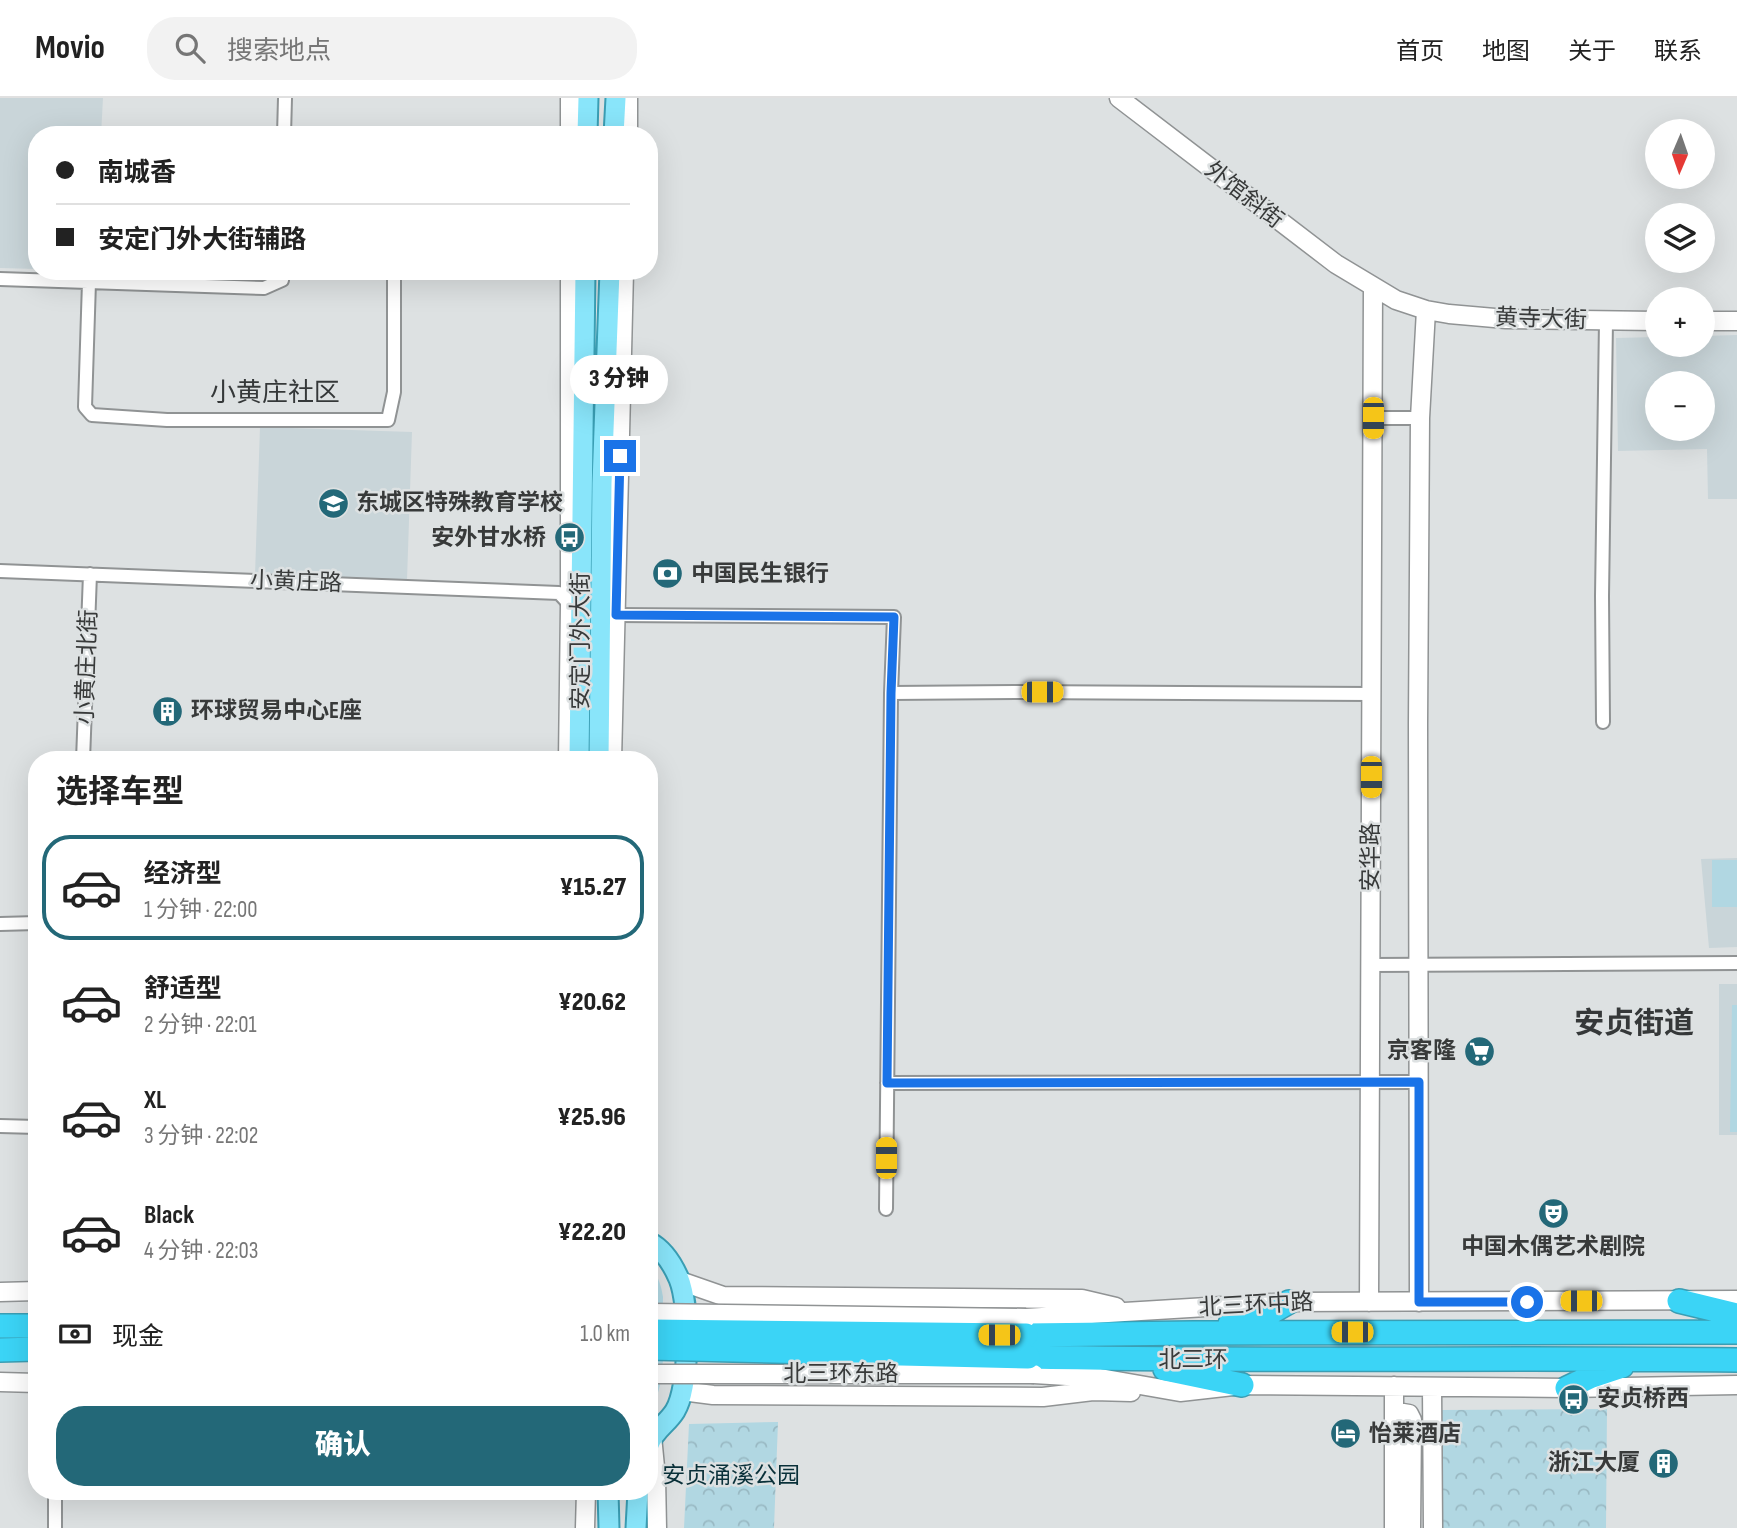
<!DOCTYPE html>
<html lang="zh">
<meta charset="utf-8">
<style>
body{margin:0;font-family:"Sofia Sans Condensed","Noto Sans SC",sans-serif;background:#f2f2f2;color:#222;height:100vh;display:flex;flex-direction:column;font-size:26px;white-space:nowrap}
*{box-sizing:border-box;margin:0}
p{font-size:23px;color:#767676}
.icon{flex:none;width:38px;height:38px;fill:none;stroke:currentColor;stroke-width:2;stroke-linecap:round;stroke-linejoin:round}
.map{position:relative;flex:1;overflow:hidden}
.sheet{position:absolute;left:28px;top:653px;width:630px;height:749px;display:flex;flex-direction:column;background:#fff;border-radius:28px;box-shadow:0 7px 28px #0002}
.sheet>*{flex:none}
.hud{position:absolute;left:28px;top:28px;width:630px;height:154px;border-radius:28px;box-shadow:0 7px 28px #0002;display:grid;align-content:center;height:154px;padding:0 28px;background:#fff}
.needle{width:46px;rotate:182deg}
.controls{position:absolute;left:1645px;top:21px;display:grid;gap:14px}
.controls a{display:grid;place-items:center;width:70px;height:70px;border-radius:50%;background:#fff;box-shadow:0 7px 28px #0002;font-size:35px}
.end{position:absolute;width:32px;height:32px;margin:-16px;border:9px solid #1a73e8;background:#fff;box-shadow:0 0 0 4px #fff}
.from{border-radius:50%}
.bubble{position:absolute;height:49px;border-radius:24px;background:#fff;box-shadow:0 7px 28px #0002;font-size:23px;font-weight:800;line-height:49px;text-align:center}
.car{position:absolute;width:21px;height:42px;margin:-21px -10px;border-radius:9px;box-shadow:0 0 5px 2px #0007;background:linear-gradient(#f5c518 24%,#345 0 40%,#f5c518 0 76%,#345 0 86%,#f5c518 0)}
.hud b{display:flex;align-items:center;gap:24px;height:66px;font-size:26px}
.hud b+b{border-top:2px solid #e0e0e0}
.hud i{width:18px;height:18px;background:#222}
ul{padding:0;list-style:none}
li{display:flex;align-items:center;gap:21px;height:105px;margin:0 14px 10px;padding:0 14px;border:4px solid transparent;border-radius:28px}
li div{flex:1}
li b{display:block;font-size:26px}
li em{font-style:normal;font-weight:800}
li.selected{border-color:#236878}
li>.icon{width:63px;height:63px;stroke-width:1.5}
h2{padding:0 28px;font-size:32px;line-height:84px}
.pay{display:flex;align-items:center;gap:18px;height:77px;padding:0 28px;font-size:26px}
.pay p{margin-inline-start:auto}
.button{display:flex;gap:14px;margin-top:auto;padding:14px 28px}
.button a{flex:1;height:80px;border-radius:28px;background:#236878;color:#fff;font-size:28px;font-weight:800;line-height:80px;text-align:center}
header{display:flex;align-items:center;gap:42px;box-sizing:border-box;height:98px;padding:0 35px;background:#fff;border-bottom:2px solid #e0e0e0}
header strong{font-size:33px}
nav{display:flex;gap:38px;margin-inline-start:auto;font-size:24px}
.search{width:490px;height:63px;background:#f2f2f2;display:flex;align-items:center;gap:18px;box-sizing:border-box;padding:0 24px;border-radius:28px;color:#767676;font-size:26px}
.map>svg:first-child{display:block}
</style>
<header>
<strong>Movio</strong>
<div class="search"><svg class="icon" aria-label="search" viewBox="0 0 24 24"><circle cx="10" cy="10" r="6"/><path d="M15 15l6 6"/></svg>搜索地点</div>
<nav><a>首页</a><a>地图</a><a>关于</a><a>联系</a></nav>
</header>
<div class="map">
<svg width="1737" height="1430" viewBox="0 0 1737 1430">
<defs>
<pattern id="park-crowns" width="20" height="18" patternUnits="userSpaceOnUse" patternTransform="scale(1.75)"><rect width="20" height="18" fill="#b1d7e2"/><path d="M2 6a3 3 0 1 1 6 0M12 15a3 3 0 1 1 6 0" fill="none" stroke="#99b9c3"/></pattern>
</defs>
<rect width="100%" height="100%" fill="#dde1e2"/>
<path fill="#c9d5d9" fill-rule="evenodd" d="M0,0H103L101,37H37V171L0,170Z
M1737,237V401H1708L1707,351L1618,353L1616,240L1657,239V247H1703V238ZM1657,285H1703V331H1657Z
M260,329L412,334L407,482L255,477Z
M1737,760V849L1709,850L1701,761Z
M1719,886H1737V1037H1719Z"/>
<path fill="#b1d7e2" d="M1712,762H1737V809H1712Z
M1732,907H1737V1034H1730Z
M649,1168C658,1176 661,1187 663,1199C662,1224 669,1294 649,1310Z"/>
<path fill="url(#park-crowns)" d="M1607,1311L1606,1430H1442L1441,1312Z
M778,1324L774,1430H684L689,1326Z"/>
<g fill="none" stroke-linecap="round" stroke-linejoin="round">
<defs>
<path id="street" d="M284,37L285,0
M0,181L264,190L282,182L283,173
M89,184L85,309L92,317L167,322H388L394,294V173
M1373,320H1420
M0,473L559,495L571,508
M616,517L894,519L891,595L886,1111
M891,595L1015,594L1372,596
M1603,624L1602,498L1606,223
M83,662L90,476
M0,826L37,825
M1371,867L1737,865
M887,985L1419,984
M0,1028L37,1029
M55,1393V1430"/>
<path id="secondary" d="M570,0V37
M1119,0L1336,166L1396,202L1426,212L1449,216L1506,221L1657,223
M628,37V0
M1703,223H1737
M568,662L570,507V173
M612,662L624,173
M680,1183L723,1198L1082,1201L1116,1209
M0,1194L37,1193
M1369,1204L1373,189
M1419,1204L1418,625L1420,320L1426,212
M1026,1220L1289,1204L1737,1202
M1034,1276L1100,1280L1180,1294L1242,1287L1567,1290L1737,1287
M0,1284L37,1285
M1394,1288V1430
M1432,1289L1433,1430
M682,1293L713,1297L1043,1299L1093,1293L1131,1294
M1394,1321L1403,1315L1409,1316L1412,1322L1411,1430
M652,1338L656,1379L657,1430
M585,1430L586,1393"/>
<path id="primary" d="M587,37L588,0
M614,37L616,0
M579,662L585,173
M599,662L602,385L610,173
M649,1144C663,1151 673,1167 679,1181C690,1208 690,1288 675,1313C667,1326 654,1332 649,1347
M608,1393L609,1430
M636,1430L638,1393"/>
<path id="highway" d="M1679,1203L1737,1217
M1230,1226L1268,1216L1289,1204
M0,1228H37
M1026,1237L1193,1235L1737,1234
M0,1252L37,1251
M1028,1259C1264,1264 1501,1259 1737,1262
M1165,1271L1242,1287
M1567,1290L1592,1278L1622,1268"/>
</defs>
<use href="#street" stroke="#909394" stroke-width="16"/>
<use href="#secondary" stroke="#909394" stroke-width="21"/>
<use href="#primary" stroke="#3a9eb4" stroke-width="23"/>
<use href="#highway" stroke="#3a9eb4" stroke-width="26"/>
<use href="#street" stroke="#fff" stroke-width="12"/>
<use href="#secondary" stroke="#fff" stroke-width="18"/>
<use href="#primary" stroke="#89e5fa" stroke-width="19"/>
<use href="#highway" stroke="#3bd4f6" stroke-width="23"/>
<defs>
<path id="secondary-bridge" d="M649,1215L1026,1220
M649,1276H1034"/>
<path id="highway-bridge" d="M649,1233L1026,1237
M649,1250L1028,1259"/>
</defs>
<use href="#secondary-bridge" stroke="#909394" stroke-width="21" stroke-linecap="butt"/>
<use href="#highway-bridge" stroke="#3a9eb4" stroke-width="26" stroke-linecap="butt"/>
<use href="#secondary-bridge" stroke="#fff" stroke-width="18"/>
<use href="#highway-bridge" stroke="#3bd4f6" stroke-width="23"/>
</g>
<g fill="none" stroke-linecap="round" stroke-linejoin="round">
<path stroke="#1a73e8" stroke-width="9" d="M620,358L616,517L894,519L891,595L887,985L1419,984V1204H1527"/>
</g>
<defs>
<symbol id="school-disc" viewBox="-11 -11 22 22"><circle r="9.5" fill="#236878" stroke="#dde1e2"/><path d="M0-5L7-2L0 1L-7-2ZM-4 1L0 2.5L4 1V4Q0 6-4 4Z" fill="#fff"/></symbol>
<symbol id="bus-disc" viewBox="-11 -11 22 22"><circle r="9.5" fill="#236878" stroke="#dde1e2"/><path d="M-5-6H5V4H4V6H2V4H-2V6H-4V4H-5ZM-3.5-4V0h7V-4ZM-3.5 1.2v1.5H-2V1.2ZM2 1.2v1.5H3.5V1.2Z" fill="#fff"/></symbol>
<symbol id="bank-disc" viewBox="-11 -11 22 22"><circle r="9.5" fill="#236878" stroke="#dde1e2"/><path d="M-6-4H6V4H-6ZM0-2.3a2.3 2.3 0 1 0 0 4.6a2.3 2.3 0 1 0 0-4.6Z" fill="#fff"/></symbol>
<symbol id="building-disc" viewBox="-11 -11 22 22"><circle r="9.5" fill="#236878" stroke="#dde1e2"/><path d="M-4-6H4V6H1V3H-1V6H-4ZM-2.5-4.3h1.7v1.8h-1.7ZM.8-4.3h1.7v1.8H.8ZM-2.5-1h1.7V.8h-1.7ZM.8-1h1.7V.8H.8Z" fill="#fff"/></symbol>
<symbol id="supermarket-disc" viewBox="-11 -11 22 22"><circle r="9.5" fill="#236878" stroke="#dde1e2"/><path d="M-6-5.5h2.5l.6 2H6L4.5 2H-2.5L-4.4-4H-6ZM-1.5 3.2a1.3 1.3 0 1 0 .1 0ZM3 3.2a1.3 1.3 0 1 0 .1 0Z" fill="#fff"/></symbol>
<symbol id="theatre-disc" viewBox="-11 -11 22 22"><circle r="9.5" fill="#236878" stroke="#dde1e2"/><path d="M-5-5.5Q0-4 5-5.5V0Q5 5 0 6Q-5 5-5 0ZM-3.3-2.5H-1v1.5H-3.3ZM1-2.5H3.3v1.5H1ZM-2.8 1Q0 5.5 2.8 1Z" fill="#fff"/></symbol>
<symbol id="hotel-disc" viewBox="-11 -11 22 22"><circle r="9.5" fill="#236878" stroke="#dde1e2"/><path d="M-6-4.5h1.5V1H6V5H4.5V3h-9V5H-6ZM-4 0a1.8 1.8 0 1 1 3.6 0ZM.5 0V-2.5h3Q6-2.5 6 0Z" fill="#fff"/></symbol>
</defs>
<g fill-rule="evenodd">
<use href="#school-disc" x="316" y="388" width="35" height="35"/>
<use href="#bus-disc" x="552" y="422" width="35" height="35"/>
<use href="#bank-disc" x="650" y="458" width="35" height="35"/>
<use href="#building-disc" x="150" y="596" width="35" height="35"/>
<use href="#supermarket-disc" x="1462" y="936" width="35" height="35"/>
<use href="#theatre-disc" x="1536" y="1098" width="35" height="35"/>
<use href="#bus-disc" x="1556" y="1284" width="35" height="35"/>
<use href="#hotel-disc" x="1328" y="1318" width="35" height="35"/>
<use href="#building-disc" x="1646" y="1348" width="35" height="35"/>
</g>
<g text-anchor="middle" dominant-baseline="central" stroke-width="5" stroke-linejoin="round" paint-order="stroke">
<g font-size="23" fill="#383a3a" stroke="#dde1e2">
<text transform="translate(1244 97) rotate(38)">外馆斜街</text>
<text transform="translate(1541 221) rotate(2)">黄寺大街</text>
<text transform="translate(296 484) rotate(2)">小黄庄路</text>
<text transform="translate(581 543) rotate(-90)">安定门外大街</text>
<text transform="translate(87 569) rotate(-88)">小黄庄北街</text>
<text transform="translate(1371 759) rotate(-90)">安华路</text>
<text transform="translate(1256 1207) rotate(-3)">北三环中路</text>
<text x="1193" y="1262">北三环</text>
<text x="841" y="1276">北三环东路</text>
</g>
<g font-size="23" font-weight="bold" fill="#383a3a" stroke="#dde1e2" text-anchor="start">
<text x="356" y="405">东城区特殊教育学校</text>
<text x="546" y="440" text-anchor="end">安外甘水桥</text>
<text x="691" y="476">中国民生银行</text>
<text x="191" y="613">环球贸易中心E座</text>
<text x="1456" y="953" text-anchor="end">京客隆</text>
<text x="1553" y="1149" text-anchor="middle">中国木偶艺术剧院</text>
<text x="1597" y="1301">安贞桥西</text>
<text x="1369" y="1336">怡莱酒店</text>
<text x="1640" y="1365" text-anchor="end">浙江大厦</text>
</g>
<g font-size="23" fill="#093039" stroke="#dde1e2">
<text x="731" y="1378">安贞涌溪公园</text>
</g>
<g font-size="26" fill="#353839" stroke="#dde1e2">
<text x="275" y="295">小黄庄社区</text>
</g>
<g font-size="30" font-weight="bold" fill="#353839" stroke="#dde1e2">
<text x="1634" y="926">安贞街道</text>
</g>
</g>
</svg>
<div class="controls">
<a><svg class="needle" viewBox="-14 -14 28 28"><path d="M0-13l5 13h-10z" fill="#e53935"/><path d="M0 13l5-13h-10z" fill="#767676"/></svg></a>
<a><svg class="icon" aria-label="layers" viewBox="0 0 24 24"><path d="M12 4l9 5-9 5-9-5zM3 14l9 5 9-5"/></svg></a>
<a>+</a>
<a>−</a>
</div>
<i class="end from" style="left:1527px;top:1204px"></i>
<i class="end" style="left:620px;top:358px"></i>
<div class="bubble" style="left:570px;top:257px;width:98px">3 分钟</div>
<i class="car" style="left:1373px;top:320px;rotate:180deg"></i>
<i class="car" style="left:1042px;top:594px;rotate:90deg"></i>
<i class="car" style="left:1371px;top:679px;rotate:180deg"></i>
<i class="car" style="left:886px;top:1060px;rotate:0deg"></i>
<i class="car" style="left:1581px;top:1203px;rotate:270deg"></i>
<i class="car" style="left:1352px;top:1234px;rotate:270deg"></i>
<i class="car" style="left:999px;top:1237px;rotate:270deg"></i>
<div class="hud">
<b><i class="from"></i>南城香</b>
<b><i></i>安定门外大街辅路</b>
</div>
<section class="sheet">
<h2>选择车型</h2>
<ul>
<li class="selected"><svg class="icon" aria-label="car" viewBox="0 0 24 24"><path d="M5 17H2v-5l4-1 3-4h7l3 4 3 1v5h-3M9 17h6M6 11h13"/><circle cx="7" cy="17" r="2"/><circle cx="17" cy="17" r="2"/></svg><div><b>经济型</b><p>1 分钟 · 22:00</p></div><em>¥15.27</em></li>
<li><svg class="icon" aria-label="car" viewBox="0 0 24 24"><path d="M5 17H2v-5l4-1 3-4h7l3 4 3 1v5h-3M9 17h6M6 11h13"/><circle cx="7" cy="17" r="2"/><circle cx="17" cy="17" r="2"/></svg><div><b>舒适型</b><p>2 分钟 · 22:01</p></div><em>¥20.62</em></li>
<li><svg class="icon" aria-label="car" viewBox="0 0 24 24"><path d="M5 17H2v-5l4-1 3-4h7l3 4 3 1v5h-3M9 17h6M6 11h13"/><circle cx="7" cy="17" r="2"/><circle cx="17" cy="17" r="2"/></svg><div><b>XL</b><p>3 分钟 · 22:02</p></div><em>¥25.96</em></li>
<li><svg class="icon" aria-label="car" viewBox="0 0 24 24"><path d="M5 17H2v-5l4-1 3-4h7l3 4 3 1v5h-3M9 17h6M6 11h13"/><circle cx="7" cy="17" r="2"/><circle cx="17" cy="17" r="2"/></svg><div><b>Black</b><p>4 分钟 · 22:03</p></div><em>¥22.20</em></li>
</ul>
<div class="pay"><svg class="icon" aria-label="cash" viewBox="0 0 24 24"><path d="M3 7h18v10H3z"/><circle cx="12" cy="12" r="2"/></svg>现金<p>1.0 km</p></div>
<div class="button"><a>确认</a></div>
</section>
</div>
